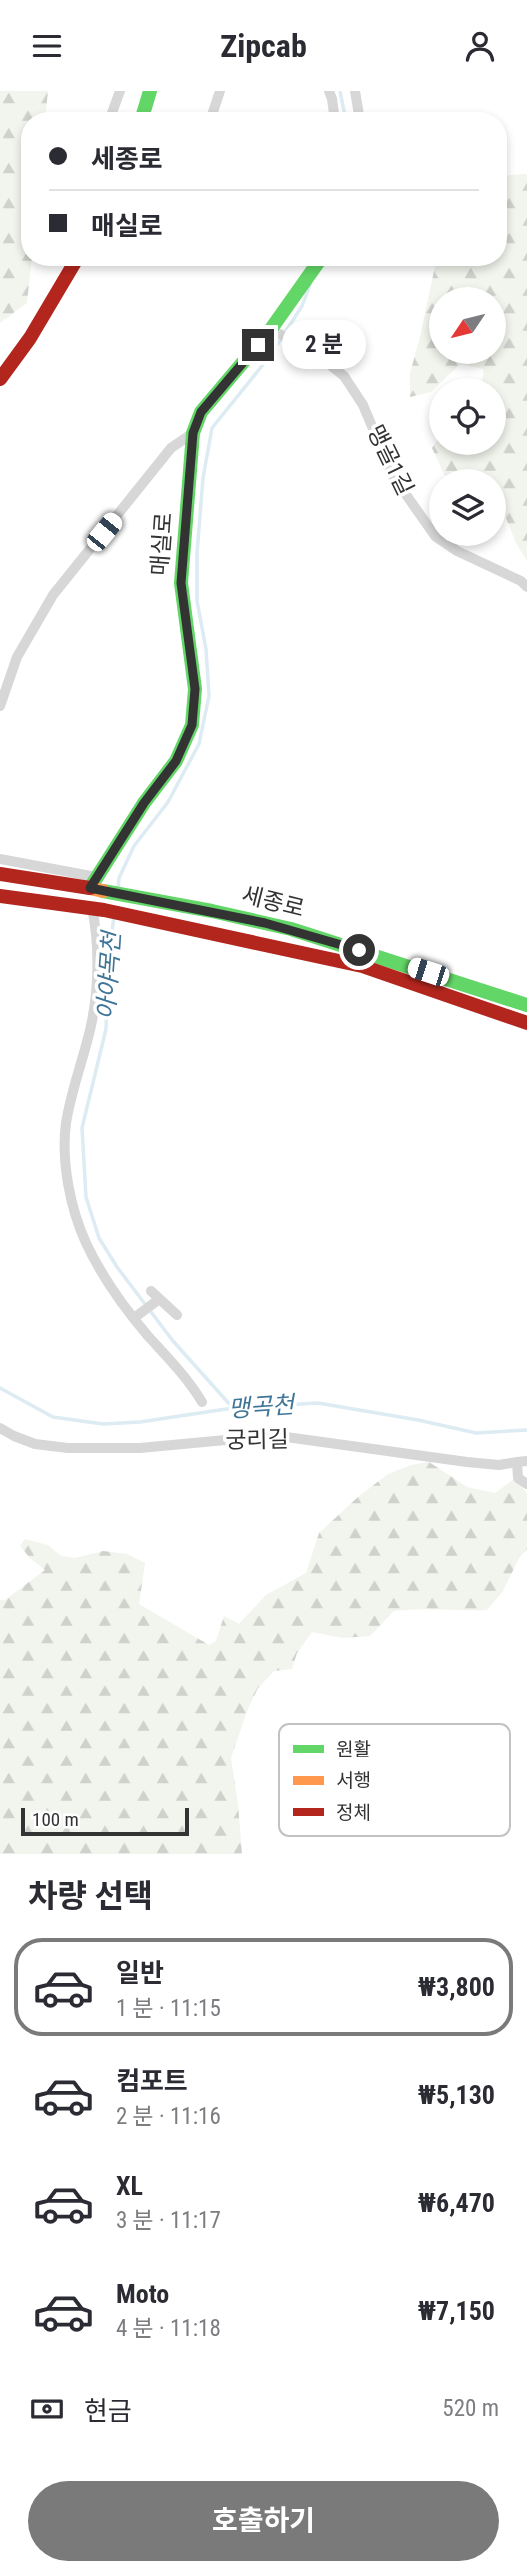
<!DOCTYPE html>
<html lang="ko">
<meta charset="utf-8">
<style>
body{margin:0;font-family:"Roboto Condensed","Noto Sans KR",sans-serif;background:#f2f2f3;color:#2b2b33;height:100vh;display:flex;flex-direction:column;font-size:26px;white-space:nowrap}
*{box-sizing:border-box;margin:0}
p{font-size:23px;color:#7c7c81}
.icon{flex:none;width:38px;height:38px;fill:none;stroke:currentColor;stroke-width:2;stroke-linecap:round;stroke-linejoin:round}
.map{position:relative;height:1763px;overflow:hidden}
.drawer{display:flex;flex-direction:column;background:#fff;flex:1}
.drawer>*{flex:none}
.guide{position:absolute;left:21px;top:21px;width:486px;height:154px;border-radius:28px;box-shadow:0 4px 10px #0003;display:grid;align-content:center;height:154px;padding:0 28px;background:#fff}
.needle{width:46px;rotate:235deg}
.controls{position:absolute;left:429px;top:196px;display:grid;gap:14px}
.controls a{display:grid;place-items:center;width:77px;height:77px;border-radius:50%;background:#fff;box-shadow:0 4px 10px #0003;font-size:35px}
.scale{position:absolute;left:21px;bottom:18px;width:168px;box-sizing:border-box;padding-left:7px;border:4px solid #333;border-top:0;font-size:19px;line-height:24px;white-space:nowrap;color:#333;-webkit-text-stroke:5px #fff;paint-order:stroke}
.end{position:absolute;width:32px;height:32px;margin:-16px;border:9px solid #333;background:#fff;box-shadow:0 0 0 4px #fff}
.from{border-radius:50%}
.bubble{position:absolute;height:49px;border-radius:24px;background:#fff;box-shadow:0 4px 10px #0003;font-size:23px;font-weight:700;line-height:49px;text-align:center}
.car{position:absolute;width:21px;height:42px;margin:-21px -10px;border-radius:9px;box-shadow:0 0 5px 2px #0007;background:linear-gradient(#fff 24%,#345 0 40%,#fff 0 76%,#345 0 86%,#fff 0)}
.guide b{display:flex;align-items:center;gap:24px;height:66px;font-size:26px}
.guide b+b{border-top:2px solid #e1e1e2}
.guide i{width:18px;height:18px;background:#2b2b33}
ul{padding:0;list-style:none}
li{display:flex;align-items:center;gap:21px;height:98px;margin:0 14px 10px;padding:0 14px;border:4px solid transparent;border-radius:28px}
li div{flex:1}
li b{display:block;font-size:26px}
li em{font-style:normal;font-weight:700}
li.current{border-color:#7a7a7a}
li>.icon{width:63px;height:63px;stroke-width:1.5}
h2{padding:0 28px;font-size:32px;line-height:84px}
.pay{display:flex;align-items:center;gap:18px;height:77px;padding:0 28px;font-size:26px}
.pay p{margin-inline-start:auto}
.primary-button{display:flex;gap:14px;margin-top:auto;padding:14px 28px}
.primary-button a{flex:1;height:80px;border-radius:42px;background:#7a7a7a;color:#fff;font-size:28px;font-weight:700;line-height:80px;text-align:center}
header{display:flex;justify-content:space-between;align-items:center;height:91px;padding:0 28px;background:#fff;font-size:32px;font-weight:700}
.map>svg:first-child{display:block}
</style>
<header><svg class="icon" aria-label="menu" viewBox="0 0 24 24"><path d="M4 6h16M4 12h16M4 18h16"/></svg>Zipcab<svg class="icon" aria-label="person" viewBox="0 0 24 24"><circle cx="12" cy="8" r="4"/><path d="M4 21q1-7 8-7t8 7"/></svg></header>
<div class="map">
<svg width="527" height="1763" viewBox="0 0 527 1763">
<defs>
<pattern id="forest-firs" width="22" height="20" patternUnits="userSpaceOnUse" patternTransform="scale(1.75)"><rect width="22" height="20" fill="#f1f5ed"/><path d="M5 1l3.5 6h-7zM16 11l3.5 6h-7z" fill="#cfd2cc"/></pattern>
</defs>
<rect width="100%" height="100%" fill="#fff"/>
<path fill="url(#forest-firs)" fill-rule="evenodd" d="M0,0H48L45,30H30V166H32L27,212L0,232Z
M527,83V470L516,452L496,402L494,404V390H447L432,357L441,344V352H494V299H481L484,278L460,273L431,301L410,306V282L420,246L437,166H499V85ZM494,208V261H441V208Z
M429,1371L467,1396L495,1402L514,1388L527,1402V1458L519,1467L503,1500L487,1519C456,1520 425,1516 394,1520L370,1545L343,1547L312,1541L297,1562L292,1578L274,1580L258,1597L247,1620L231,1667L238,1713L242,1763H0V1509H5L45,1479L30,1467L20,1455L25,1448L48,1454L61,1465L75,1467L103,1460L127,1463L145,1472L139,1513L209,1554L216,1550L224,1525L239,1533L266,1504L306,1482L319,1442L358,1406L388,1383L411,1374Z"/>
<g fill="none" stroke-linecap="round" stroke-linejoin="round">
<path stroke="#ddebf3" stroke-width="3.5" d="M340,0L346,30
M118,798L119,787L134,755L168,711L199,653L209,605L206,558L197,510V462L203,387L212,337L270,265L302,215L310,194
M114,826L108,867L106,938L82,1037L86,1106L99,1147L117,1176L173,1250L233,1317
M0,1297L53,1326L103,1333L140,1331L233,1317L318,1312L418,1329L476,1342L527,1339"/>
<path stroke="#d7d7d7" stroke-width="10" d="M329,0L332,8L335,30
M355,0L360,30
M261,28L262,30
M109,30L120,0
M210,30L220,0
M271,238L319,265L344,285L363,314L393,385L435,445L457,460L521,490L527,496
M0,615L17,566L53,504L171,357L193,342
M0,768L96,786
M92,817C100,855 99,901 90,939C83,969 71,1000 66,1032C61,1070 70,1117 86,1152C101,1184 125,1218 148,1245C168,1267 187,1286 202,1311
M151,1200L177,1224
M134,1227L158,1209
M0,1337L14,1345L35,1353L68,1357H140L236,1348L286,1346L467,1371L499,1374L517,1371
M527,1370L517,1371L518,1387L527,1393"/>
<path stroke="#63d668" stroke-width="14" d="M141,30L150,0
M90,797L144,712L176,670L192,634L195,598L181,492L193,342L201,321L271,238L322,166
M103,800L212,820L291,838L527,914"/>
<path stroke="#ff974d" stroke-width="14" d="M90,797L103,800"/>
<path stroke="#b3261e" stroke-width="14" d="M0,288L30,247L78,166
M0,783L90,797
M0,805L104,819L362,875L527,932"/>
</g>
<g fill="none" stroke-linecap="round" stroke-linejoin="round">
<path stroke="#333" stroke-width="9" d="M258,254L201,321L193,342L181,492L195,598L192,634L176,670L144,712L90,797L265,832L359,859"/>
</g>
<g text-anchor="middle" dominant-baseline="central" stroke-width="7" stroke-linejoin="round" paint-order="stroke">
<g font-size="23" fill="#333" stroke="#fff">
<text transform="translate(390 369) rotate(64)">맹골1길</text>
<text transform="translate(162 453) rotate(-86)">매실로</text>
<text transform="translate(273 811) rotate(14)">세종로</text>
<text transform="translate(257 1349) rotate(-1)">궁리길</text>
</g>
<g font-size="24" font-style="italic" fill="#3f7597" stroke="#fff">
<text transform="translate(109 885) rotate(-86)">아야목천</text>
<text transform="translate(261 1316) rotate(-4)">맹곡천</text>
</g>
</g>
<rect x="279" y="1633" width="231" height="112" rx="10" fill="#fff" stroke="#c2c2c2" stroke-width="2"/>
<rect x="293" y="1654" width="31" height="8" fill="#63d668"/>
<rect x="293" y="1685" width="31" height="9" fill="#ff974d"/>
<rect x="293" y="1717" width="31" height="8" fill="#b3261e"/>
<g font-size="19" fill="#333">
<text x="336" y="1665">원활</text>
<text x="336" y="1696">서행</text>
<text x="336" y="1728">정체</text>
</g>
</svg>
<div class="controls">
<a><svg class="needle" viewBox="-14 -14 28 28"><path d="M0-13l5 13h-10z" fill="#e53935"/><path d="M0 13l5-13h-10z" fill="#7c7c81"/></svg></a>
<a><svg class="icon" aria-label="locate" viewBox="0 0 24 24"><circle cx="12" cy="12" r="6"/><path d="M12 2v4M12 18v4M2 12h4M18 12h4"/></svg></a>
<a><svg class="icon" aria-label="layers" viewBox="0 0 24 24"><path d="M12 4l9 5-9 5-9-5zM3 14l9 5 9-5"/></svg></a>
</div>
<div class="scale">100 m</div>
<i class="end from" style="left:359px;top:859px"></i>
<i class="end" style="left:258px;top:254px"></i>
<div class="bubble" style="left:282px;top:229px;width:84px">2 분</div>
<i class="car" style="left:104px;top:441px;rotate:39deg"></i>
<i class="car" style="left:428px;top:881px;rotate:288deg"></i>
<div class="guide">
<b><i class="from"></i>세종로</b>
<b><i></i>매실로</b>
</div>
</div>
<section class="drawer">
<h2>차량 선택</h2>
<ul>
<li class="current"><svg class="icon" aria-label="car" viewBox="0 0 24 24"><path d="M5 17H2v-5l4-1 3-4h7l3 4 3 1v5h-3M9 17h6M6 11h13"/><circle cx="7" cy="17" r="2"/><circle cx="17" cy="17" r="2"/></svg><div><b>일반</b><p>1 분 · 11:15</p></div><em>₩3,800</em></li>
<li><svg class="icon" aria-label="car" viewBox="0 0 24 24"><path d="M5 17H2v-5l4-1 3-4h7l3 4 3 1v5h-3M9 17h6M6 11h13"/><circle cx="7" cy="17" r="2"/><circle cx="17" cy="17" r="2"/></svg><div><b>컴포트</b><p>2 분 · 11:16</p></div><em>₩5,130</em></li>
<li><svg class="icon" aria-label="car" viewBox="0 0 24 24"><path d="M5 17H2v-5l4-1 3-4h7l3 4 3 1v5h-3M9 17h6M6 11h13"/><circle cx="7" cy="17" r="2"/><circle cx="17" cy="17" r="2"/></svg><div><b>XL</b><p>3 분 · 11:17</p></div><em>₩6,470</em></li>
<li><svg class="icon" aria-label="car" viewBox="0 0 24 24"><path d="M5 17H2v-5l4-1 3-4h7l3 4 3 1v5h-3M9 17h6M6 11h13"/><circle cx="7" cy="17" r="2"/><circle cx="17" cy="17" r="2"/></svg><div><b>Moto</b><p>4 분 · 11:18</p></div><em>₩7,150</em></li>
</ul>
<div class="pay"><svg class="icon" aria-label="cash" viewBox="0 0 24 24"><path d="M3 7h18v10H3z"/><circle cx="12" cy="12" r="2"/></svg>현금<p>520 m</p></div>
<div class="primary-button"><a>호출하기</a></div>
</section>
